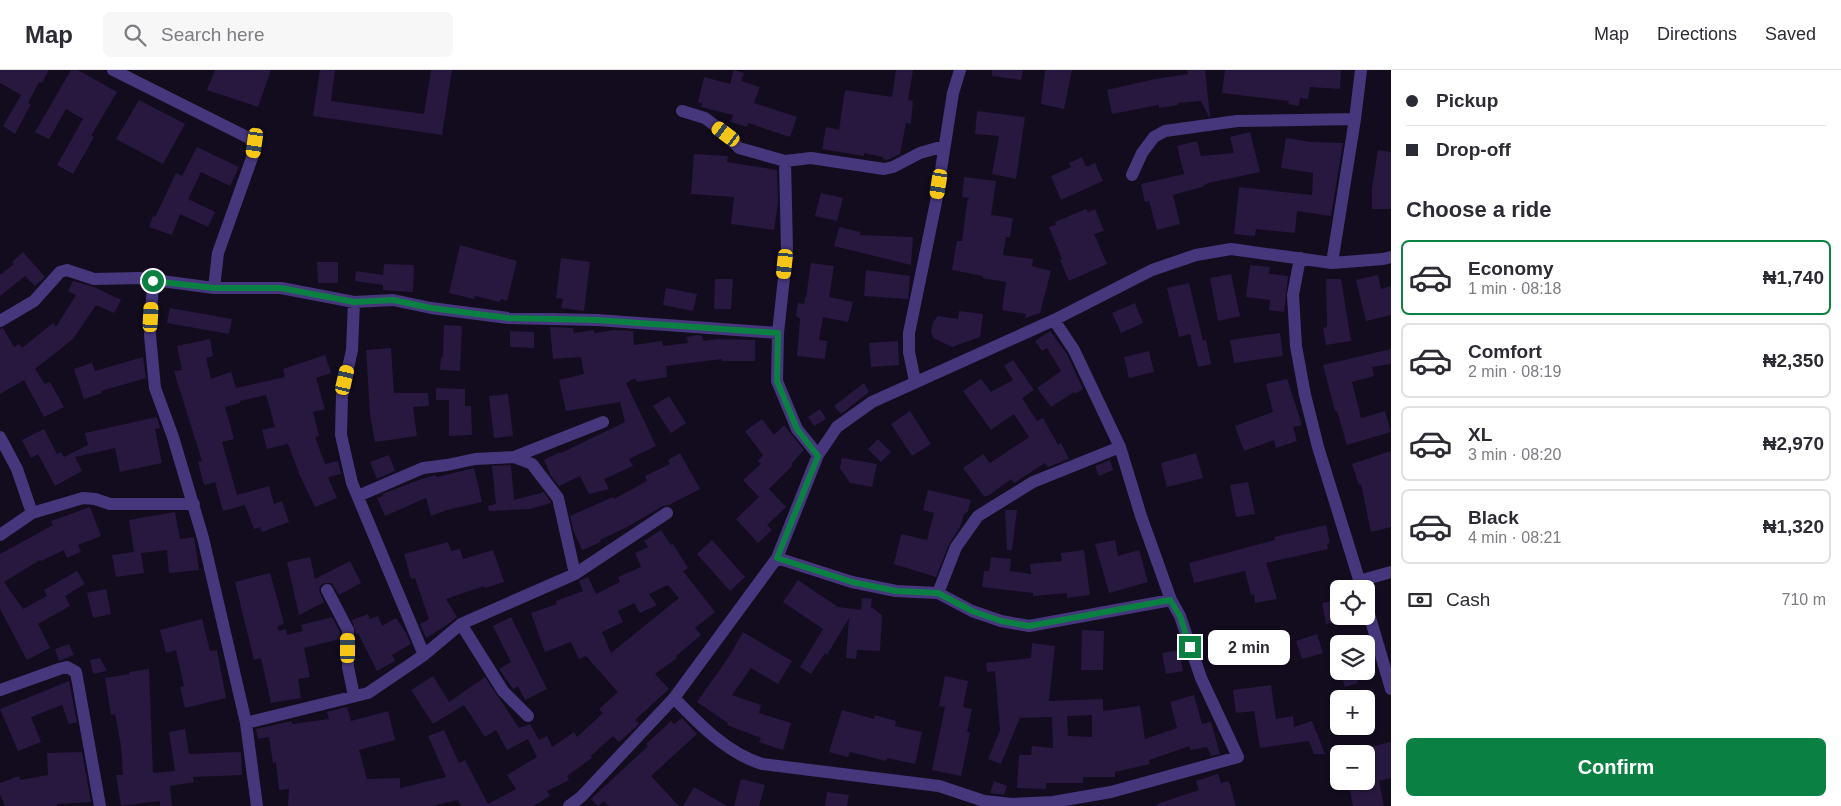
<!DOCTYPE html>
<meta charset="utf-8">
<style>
body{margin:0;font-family:Arial,sans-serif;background:#f7f7f7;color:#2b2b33;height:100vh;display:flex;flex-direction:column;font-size:19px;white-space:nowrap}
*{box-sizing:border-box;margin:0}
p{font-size:16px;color:#7c7c81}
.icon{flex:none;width:28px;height:28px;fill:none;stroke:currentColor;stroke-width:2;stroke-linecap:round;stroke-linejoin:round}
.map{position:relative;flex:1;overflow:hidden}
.panel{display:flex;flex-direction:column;background:#fff;width:450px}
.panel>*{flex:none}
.guide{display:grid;align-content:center;height:110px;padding:0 15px;background:#fff}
.buttons{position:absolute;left:1330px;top:510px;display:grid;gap:10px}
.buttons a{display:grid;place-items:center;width:45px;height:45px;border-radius:8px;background:#fff;box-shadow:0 1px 4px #0004;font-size:25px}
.end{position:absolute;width:22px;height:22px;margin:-11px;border:6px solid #0b8043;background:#fff;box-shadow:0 0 0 2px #fff}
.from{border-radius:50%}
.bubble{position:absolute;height:35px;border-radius:8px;background:#fff;box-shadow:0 1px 4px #0004;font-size:16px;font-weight:800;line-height:35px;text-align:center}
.car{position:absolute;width:15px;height:30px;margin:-15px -8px;border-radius:6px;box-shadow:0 0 4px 1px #0007;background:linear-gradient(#f5c518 24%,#345 0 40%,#f5c518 0 76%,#345 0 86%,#f5c518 0)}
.guide b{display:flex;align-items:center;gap:18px;height:48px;font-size:19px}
.guide b+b{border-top:1px solid #e1e1e2}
.guide i{width:12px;height:12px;background:#2b2b33}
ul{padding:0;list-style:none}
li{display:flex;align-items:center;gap:15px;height:75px;margin:0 10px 8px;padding:0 5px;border:2px solid #e1e1e2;border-radius:8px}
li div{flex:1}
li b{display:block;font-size:19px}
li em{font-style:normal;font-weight:800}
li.current{border-color:#0b8043}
li>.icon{width:45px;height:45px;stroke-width:1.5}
h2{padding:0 15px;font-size:22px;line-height:60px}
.pay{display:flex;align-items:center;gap:12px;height:55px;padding:0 15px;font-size:19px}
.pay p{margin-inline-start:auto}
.primary-button{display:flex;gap:10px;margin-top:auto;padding:10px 15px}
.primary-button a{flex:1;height:58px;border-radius:8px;background:#0b8043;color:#fff;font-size:20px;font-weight:800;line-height:58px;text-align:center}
header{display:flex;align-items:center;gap:30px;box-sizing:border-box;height:70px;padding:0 25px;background:#fff;border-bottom:1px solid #e1e1e2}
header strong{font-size:24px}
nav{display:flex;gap:28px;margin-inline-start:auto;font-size:18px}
.search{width:350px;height:45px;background:#f7f7f7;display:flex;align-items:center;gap:12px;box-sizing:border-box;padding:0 18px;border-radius:8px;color:#7c7c81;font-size:19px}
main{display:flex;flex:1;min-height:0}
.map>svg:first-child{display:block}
</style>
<header>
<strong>Map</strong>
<div class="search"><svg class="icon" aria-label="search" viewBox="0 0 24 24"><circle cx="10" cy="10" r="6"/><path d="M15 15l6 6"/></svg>Search here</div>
<nav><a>Map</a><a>Directions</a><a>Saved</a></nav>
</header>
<main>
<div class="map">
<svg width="1391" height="736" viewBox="0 0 1391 736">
<rect width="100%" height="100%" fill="#120c1e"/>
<path fill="#27183f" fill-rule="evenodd" d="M0,0H49L42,13L39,12L28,33L31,34L15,64L3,56L21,25L0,13Z
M71,0H78L117,22L91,66L94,67L73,104L57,95L83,49L66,39L49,69L35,62Z
M215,0H271L258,37L207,20Z
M320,0H335L331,31L424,44L431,0H452L442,65L313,46Z
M734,0L744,3L741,11L760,17L754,33L797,47L790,67L748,53L747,57L731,52L733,45L701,37L702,33L698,32L704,7L730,14Z
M896,0H913L908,30L913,31L911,54L906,53L900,84L887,90L883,89V87L864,83V86L822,79L826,57L839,60L845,20L892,27Z
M992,0H1023L1021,10L992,6Z
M1045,0H1072L1064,39L1041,34Z
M1187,0H1205L1210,46L1209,47L1201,31L1178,33V35L1159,38V35L1112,44L1107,20L1155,9L1188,4Z
M1225,0H1341L1340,19L1310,17L1308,29L1300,28L1299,36L1288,34L1289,31L1222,23Z
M139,30L185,54L163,94L116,69Z
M977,41L1025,47L1016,109L992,104L999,66L975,64Z
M1250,62L1260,102L1208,113L1202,117L1173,125L1180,154L1157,160L1149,131L1145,132L1141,114L1184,104L1177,76L1197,71L1201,86L1234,83L1230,67Z
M1286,68L1311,72L1343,73L1331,146L1297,141L1295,163L1256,159L1255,166L1234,164L1239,117L1312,125L1313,103L1281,98Z
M197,77L239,97L230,116L201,102L188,129L215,142L208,157L180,144L172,165L149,157L153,146L155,147L176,103L182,106Z
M1378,80L1391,82V139H1372V118Z
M694,84L728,86L727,92L777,100L778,133L774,160L731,154L734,127L691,124Z
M1082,87L1086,97L1095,93L1103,111L1061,130L1051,106L1071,97L1069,93Z
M964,107L996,111L991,145L1013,148L1010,167H1006L1003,185L1033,189L1032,196L1051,201L1040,243L1025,248L1026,244L1002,240L1006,212L982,208L983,206L952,200L957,171H962L967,132L969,128L962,127Z
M821,123L843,128L837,151L815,146Z
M1086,139L1088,142L1095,139L1104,161L1094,164L1107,194L1069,211L1060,190L1062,189L1049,157L1056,155L1055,152Z
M839,157L860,162V165L913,167L911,195L834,176Z
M460,175L517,191L507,231L501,229L500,232L475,226L474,229L449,223Z
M23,182L45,207L35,216L25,206L0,226V205L14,194L12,192Z
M561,188L590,192L584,241L561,238L563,229L556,228Z
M317,192H338V213H318Z
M811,193L834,196L829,227L853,232L848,252L823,247L819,270L827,271L825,289L797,286L800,249L796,246L798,233L804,234L805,227L806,228Z
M384,194L414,195L413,222L383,220V215L355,211L356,201L383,205Z
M1250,195L1270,197L1269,204L1288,206L1284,242L1269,240L1270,230L1246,227Z
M866,200L910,206L908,229L864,226Z
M1231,204L1240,246L1218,251L1210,208Z
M1378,205L1381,219L1391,216V245L1366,251L1356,210Z
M715,209H733L731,239H714Z
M1326,209H1341L1351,271L1326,275L1323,258L1327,257Z
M73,211L94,217L121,230L114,243L96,235L73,269L35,299L45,314L50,312L64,337L44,347L24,310L0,324V259L3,258L14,277L19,274L22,278L53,253L56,257L76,225L68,221Z
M1189,213L1203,271L1206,270L1211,294L1198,297L1190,264L1179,267L1167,218Z
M666,218L697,224L693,241L663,235Z
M1135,233L1143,253L1121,263L1112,243Z
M170,238L232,249L229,264L167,253Z
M959,241L983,244L980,267L952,277L933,268L931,261L933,252L938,246L958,249Z
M444,255L462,256L460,301L440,300L441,287L443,288Z
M550,257L573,258L574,263L594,260V263L615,260L633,261L634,275L662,271L663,276L688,273L687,267L697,265L702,266L703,271L716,269L755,270V291H722V289L666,296L667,307L637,312L635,308L626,313L656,376L629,389L633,396L604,409L609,419L589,424L580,406L559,416L551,406L544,390L560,382L561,383L625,352L620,332L566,341L559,310L584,304L581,287L553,289Z
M510,261L534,262V278L510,277Z
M1050,261L1067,284L1083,319L1075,324L1074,322L1051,337L1037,318L1061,301L1047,278L1042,281L1035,271Z
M1280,263L1283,286L1234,293L1230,270Z
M210,269L213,286L206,288L211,309L231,302L236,318L285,307L283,299L325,285L331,303L316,308L325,339L313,342L319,366L315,367L325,394L338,391L341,404L328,407L337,428L315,437L301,408L288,374L267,379L262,360L275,357L266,325L240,331V333L225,337L234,369L222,372L237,425L269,416L274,434L282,431L289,452L262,462L260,457L254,459L245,435L223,441L215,412L204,415L198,392L202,391L174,301L182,300L177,276Z
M898,271L899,295L871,297L869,273Z
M391,278L394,323H428L429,336L413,337L417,366L375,372L370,344L366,280Z
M1391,279V294L1372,297L1374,306L1352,312L1361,348L1385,341L1391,362L1347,375L1337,341H1335L1323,295Z
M1149,281L1154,302L1129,308L1124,287Z
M143,287L146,308L101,321L102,323L84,329L74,299L92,293L95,301Z
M1013,290L1034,320L1022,328L1037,351L1043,348L1058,375L1061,373L1069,389L1048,397L1045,393L1014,413L1011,409L988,426H984L963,398L983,384L990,393L1029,367L1014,344L991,360L963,321L981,309L991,322L1013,310L1004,296Z
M1287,309L1302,355L1293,357L1297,371L1276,378L1274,370L1244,381L1235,356L1273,342L1266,314Z
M864,313L869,322L841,344L834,336Z
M436,318L465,319V336H471L472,365L449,366V330H436Z
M508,324L513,366L494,368L489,326Z
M669,326L686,353L671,363L653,336Z
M820,339L826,349L814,356L808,347Z
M910,341L931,374L912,386L891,354Z
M157,347L160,358L155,359L162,393L120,402L115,378L75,387L82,401L55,416L38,384L31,388L22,370L44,359L57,384L61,382L64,387L88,375L85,363Z
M762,349L774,365L784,355L804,380L791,394L793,395L769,419L786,437L767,455L772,460L758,473L736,449L759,427L743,410L761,394L758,391L763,385L745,361Z
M878,369L891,382L881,392L868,379Z
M1391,381V457L1371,462L1361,414L1359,415L1352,394Z
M680,383L700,419L669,435L663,436L627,457L600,470L601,472L582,480L574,462L570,446L613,427L614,429L647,411L645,406L670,394L668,390Z
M1196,383L1203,408L1167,417L1161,393Z
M389,385L395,401L377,409L370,392Z
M842,388L877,394L872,417L850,413L840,398Z
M1110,390L1113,400L1099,406L1095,396Z
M511,395L514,430L544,422L551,433L530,439L489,441L488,436L496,434L492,396Z
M474,398L482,432L447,440L431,446L426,428L385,446L377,428L383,426L382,424L419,410L435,405L437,407Z
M1248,412L1255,444L1236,447L1230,415Z
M928,420L971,430L968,441L964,444L960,457L949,474L936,507L894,494L901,464L927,470L934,443L923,440Z
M90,437L101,466L78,475L81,482L67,488L64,480L41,491L40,490L4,512L23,539L47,526L44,520L77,501L85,514L65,526L70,536L38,554L50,578L27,590L0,539V484L53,455L51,451Z
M1005,440H1017L1012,480H1007Z
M175,442L180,469L194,467L199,500L169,503L167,480L141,483L144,503L116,507L112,485L134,482L129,450Z
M1326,455L1330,473L1327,474L1328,479L1266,493L1277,529L1255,533L1254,524L1251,525L1245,501L1194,513L1189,493L1275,470L1274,467Z
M661,460L671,475L673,474L688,498L683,501L715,542L695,558L701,565L676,586L677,588L655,604L669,619L635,650L639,654L619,672L613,666L591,686L592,688L567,706L569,710L547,721L550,726L533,736H461L458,730L432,736H288L289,719L279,720L276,692L273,693L269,667L258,669L256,659L292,651V654L329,649L327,642L347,637L351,651L388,641L395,670L359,680L367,709L400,708V718L446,707L428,666L444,660L459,693L465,690L488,734L516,719L507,705L537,687L528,669L507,680L496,660L485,667L464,635L433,654L411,620L433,606L449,632L485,607L519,658L530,654L539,670L547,666L552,677L574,662L577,667L603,643L599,639L618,622L586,586L579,589L571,572L545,582L531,543L557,534L556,531L583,521L579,511L588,507L596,524L620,512L618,507L641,497L635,483L648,477L644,471ZM668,515L679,528L611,583L602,562L623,552L618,541L634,533L640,543L657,535L649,524Z
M712,470L745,507L730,521L697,484Z
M1115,470L1118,486L1139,480L1148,512L1109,523L1095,474Z
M448,472L451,481L460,479L463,489L493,480L504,512L485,518L484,516L446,529L457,547L444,557L426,568L420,554L429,549L415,508L411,509L404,484Z
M1084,480L1090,525L1067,528V523L1033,526V523L982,517L984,501H989L991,487L1011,489L1010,501L1031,504L1030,494L1062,491L1061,483Z
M310,487L315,509L350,491L361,513L339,525L332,513H324L320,516L319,520L324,532L299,545L287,492Z
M270,503L284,553L277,557L279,561L286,559L287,565L303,561L301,555L332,547L340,562V569L304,578L310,607L298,609L301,628L271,633L261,588L254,590L235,512Z
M798,510L838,537L861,540L862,528L872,529L871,537L882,545L880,581L857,580L856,589L846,588L849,548L827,585L825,583L811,604L800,597L823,559L783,532Z
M106,519L111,544L93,548L87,523Z
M1339,530V551L1326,554L1322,533Z
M368,544L370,549L378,546L382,556L396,548L406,563L411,574L392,585L395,591L377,601L358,563L356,564L352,550Z
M511,547L547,619L525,630L518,616L513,619L499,599L511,592L493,556Z
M202,549L210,581L217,580L226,628L185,638L180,617L184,616L176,580L166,583L160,560Z
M1082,560L1104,561L1103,600H1081Z
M743,562L792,591L778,614L751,598L732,625L761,635L759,643L791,653L783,680L759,672L761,668L727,655L728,653L697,632L730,585Z
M1259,562L1264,577L1255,580L1257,585L1223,595L1217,576Z
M1317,564L1323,583L1302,589L1296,571Z
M1032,573L1055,576L1049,631L1103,629V641L1140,636L1145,669L1177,658L1170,632L1194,625L1202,654L1211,652L1220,684L1211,686L1207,677L1190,680V676L1149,690L1150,694L1115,702V707H1083V713H1046V719L1017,718L1019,685H1031L1032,676L1053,678L1052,647L1020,648L1021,645L1001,694L988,689L1000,660L995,601L987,602L986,593L1031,588ZM1092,645V667L1068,666L1067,646Z
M69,574L74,585L59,591L55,579Z
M1179,580L1183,601L1166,604L1162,583Z
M100,588L107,601L93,604L90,590Z
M149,599L153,703L175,701L169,662L185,659L189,684L241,682L242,705L193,707L194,712L170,716L172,736H160V731L121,736L116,705H123L121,676L115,644L111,645L105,608L130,604L129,602Z
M1340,601H1356L1358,613L1345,617Z
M945,606L968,611L963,637L972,639L967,662L970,663L961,706L932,700L945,637L939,636Z
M69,611L77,652L69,654L62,635L31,647L41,672L18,681L0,639Z
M1271,615L1276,649L1293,646L1294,657L1312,651L1325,684H1314L1309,671L1260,678L1254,641L1236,643L1233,620Z
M842,640L874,649L875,645L896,651L895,656L922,662L915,694L887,688L886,691L850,682L848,687L829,682Z
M682,648L697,664L651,706L679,736H609L604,731L598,736L591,729L648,676L646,674L671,651L674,654Z
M1391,672V708L1379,711L1384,736H1353L1348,711H1366V678Z
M82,682L91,732L57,734V736H5L0,724V713L19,706L20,710L48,705L47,683Z
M1218,704L1221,713L1229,711L1236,736H1158L1157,734L1199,720L1196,711Z
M741,709L765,715L759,736H734Z
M994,711L1007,716L1004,725L990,723Z
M694,717L727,736H683Z
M827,722L849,725L847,736H825Z"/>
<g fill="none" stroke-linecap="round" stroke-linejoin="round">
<path stroke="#46377d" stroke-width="12" d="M113,0L247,67L255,73L253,85L218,183L214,218
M682,41L705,48L726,64L739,78L785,91L811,88L884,99L893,97L920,83L944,76
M785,91L787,180L778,263L777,311L797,359L818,385
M1132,105L1142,83L1154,67L1165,61L1237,51L1355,49
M1300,188L1293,225L1296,276L1305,325L1318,377L1362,519
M1332,193L1355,49L1361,0
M153,211L150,265L155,318L173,367L203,468L246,653L257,736
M354,232L352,280L342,325L341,365L352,413L424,585
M0,251L34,231L60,202L67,200L94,209L139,208L214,218H281L354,232L393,230L431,238L508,248L597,250L778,263
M915,311L909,282V263L936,132L953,23L960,0
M0,367L17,399L32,443
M514,387L532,394L558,428L575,504
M358,426L423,398L447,395L475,389L514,387L603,352
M0,465L32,443L83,428L95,429L110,434H194
M777,488L852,512L896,521L938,523L972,541L1001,551L1029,556L1171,530
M1359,511L1391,502
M327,520L348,560V597L354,626
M938,523L956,477L978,446L1033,412L1120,377
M1366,534L1391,619
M461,554L503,621L528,646
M0,620L59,599L67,597L76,602L100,736
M674,628C699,654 727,683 762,694L939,716L984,731L1012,734L1053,732L1111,722L1238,687L1201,608L1180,546L1171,530L1141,446L1120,377L1074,280L1054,250
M246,653L368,623L424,585L461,554L575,504L667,443
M569,736L581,727L674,628L777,488L818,385L837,357L872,332L1054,250L1152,200L1196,185L1231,179L1332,193L1383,189L1391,187"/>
</g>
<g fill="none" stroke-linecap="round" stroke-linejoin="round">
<path stroke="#0b8043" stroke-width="6" d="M153,211L214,218H281L354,232L393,230L431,238L508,248L597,250L778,263L777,311L797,359L818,386L777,488L852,512L896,521L938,523L972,541L1001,551L1029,556L1170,530L1180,546L1190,577"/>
</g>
</svg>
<div class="buttons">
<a><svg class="icon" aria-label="locate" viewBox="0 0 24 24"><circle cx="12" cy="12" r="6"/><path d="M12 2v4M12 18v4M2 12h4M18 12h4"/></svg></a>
<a><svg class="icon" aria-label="layers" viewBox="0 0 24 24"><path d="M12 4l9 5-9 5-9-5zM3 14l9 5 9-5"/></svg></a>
<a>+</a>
<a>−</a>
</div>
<i class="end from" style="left:153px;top:211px"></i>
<i class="end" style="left:1190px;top:577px"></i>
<div class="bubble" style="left:1208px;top:560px;width:82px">2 min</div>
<i class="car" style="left:726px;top:64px;rotate:307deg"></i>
<i class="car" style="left:255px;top:73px;rotate:188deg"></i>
<i class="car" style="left:939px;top:114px;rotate:189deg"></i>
<i class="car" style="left:785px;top:194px;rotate:186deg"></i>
<i class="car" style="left:151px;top:247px;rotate:3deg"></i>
<i class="car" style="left:345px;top:310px;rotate:13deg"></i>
<i class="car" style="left:348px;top:578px;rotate:0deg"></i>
</div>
<section class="panel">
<div class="guide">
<b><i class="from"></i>Pickup</b>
<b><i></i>Drop-off</b>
</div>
<h2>Choose a ride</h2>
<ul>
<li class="current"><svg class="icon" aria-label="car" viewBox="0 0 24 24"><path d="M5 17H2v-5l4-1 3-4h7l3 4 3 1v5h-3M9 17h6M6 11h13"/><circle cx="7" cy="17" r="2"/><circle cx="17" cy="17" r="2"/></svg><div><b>Economy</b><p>1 min · 08:18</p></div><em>₦1,740</em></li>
<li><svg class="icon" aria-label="car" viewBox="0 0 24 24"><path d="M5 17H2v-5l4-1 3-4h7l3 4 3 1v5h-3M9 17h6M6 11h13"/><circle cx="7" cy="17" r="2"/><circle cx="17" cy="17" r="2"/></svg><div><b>Comfort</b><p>2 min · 08:19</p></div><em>₦2,350</em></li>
<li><svg class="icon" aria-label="car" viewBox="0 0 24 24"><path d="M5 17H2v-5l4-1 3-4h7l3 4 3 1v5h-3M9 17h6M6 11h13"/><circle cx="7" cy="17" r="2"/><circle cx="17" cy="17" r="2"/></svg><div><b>XL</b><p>3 min · 08:20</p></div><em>₦2,970</em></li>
<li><svg class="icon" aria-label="car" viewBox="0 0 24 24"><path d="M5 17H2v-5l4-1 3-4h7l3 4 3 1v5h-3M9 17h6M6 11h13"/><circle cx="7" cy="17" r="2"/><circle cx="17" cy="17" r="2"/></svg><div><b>Black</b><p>4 min · 08:21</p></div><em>₦1,320</em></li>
</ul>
<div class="pay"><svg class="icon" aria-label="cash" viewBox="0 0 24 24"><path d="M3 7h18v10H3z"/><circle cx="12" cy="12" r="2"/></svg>Cash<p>710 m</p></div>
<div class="primary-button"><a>Confirm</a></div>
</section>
</main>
